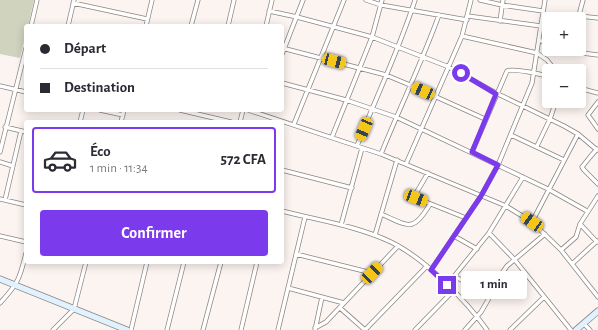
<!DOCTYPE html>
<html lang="fr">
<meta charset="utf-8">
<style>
body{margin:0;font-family:"Alegreya Sans",sans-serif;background:#f7f7f7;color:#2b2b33;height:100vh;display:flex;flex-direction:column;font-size:15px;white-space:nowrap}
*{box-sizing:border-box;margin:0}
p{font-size:13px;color:#7c7c81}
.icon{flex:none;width:22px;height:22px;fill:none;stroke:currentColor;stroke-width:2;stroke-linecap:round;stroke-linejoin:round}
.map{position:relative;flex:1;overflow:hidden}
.panel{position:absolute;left:24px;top:120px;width:260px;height:144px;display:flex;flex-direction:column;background:#fff;border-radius:4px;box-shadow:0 2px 10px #0003}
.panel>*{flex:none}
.banner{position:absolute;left:24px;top:24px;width:260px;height:88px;border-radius:4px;box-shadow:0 2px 10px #0003;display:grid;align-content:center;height:88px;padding:0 16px;background:#fff}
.tools{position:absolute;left:542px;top:12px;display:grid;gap:8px}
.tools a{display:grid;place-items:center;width:44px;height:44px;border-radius:4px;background:#fff;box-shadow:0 2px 10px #0003;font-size:20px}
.end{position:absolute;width:18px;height:18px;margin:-9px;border:5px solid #7c3aed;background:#fff;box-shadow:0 0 0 2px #fff}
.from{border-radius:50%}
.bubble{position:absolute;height:28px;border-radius:4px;background:#fff;box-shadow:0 2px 10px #0003;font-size:13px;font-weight:700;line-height:28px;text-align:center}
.car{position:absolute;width:12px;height:24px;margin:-12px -6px;border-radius:5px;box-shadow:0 0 3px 1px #0007;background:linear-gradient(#f5c518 24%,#345 0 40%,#f5c518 0 76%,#345 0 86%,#f5c518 0)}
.banner b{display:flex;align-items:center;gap:14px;height:38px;font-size:15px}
.banner b+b{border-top:1px solid #e1e1e2}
.banner i{width:10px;height:10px;background:#2b2b33}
ul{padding:7px 0 0;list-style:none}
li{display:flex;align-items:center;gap:12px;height:66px;margin:0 8px 6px;padding:0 8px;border:2px solid transparent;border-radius:4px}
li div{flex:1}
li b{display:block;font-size:15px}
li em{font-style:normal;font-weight:700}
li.selected{border-color:#7c3aed}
li>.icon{width:36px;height:36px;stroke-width:1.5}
.cta{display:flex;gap:8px;margin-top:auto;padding:8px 16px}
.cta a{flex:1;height:46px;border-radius:4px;background:#7c3aed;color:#fff;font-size:16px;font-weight:700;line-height:46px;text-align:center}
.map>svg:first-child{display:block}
</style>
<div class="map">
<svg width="598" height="330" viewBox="0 0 598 330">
<rect width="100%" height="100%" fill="#fcf4f1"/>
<path fill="#d0d3be" d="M0,0H34L28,26H26V34L20,58L0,54Z"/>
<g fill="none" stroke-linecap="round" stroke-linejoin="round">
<defs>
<path id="street" d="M366,0L381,5L467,20
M480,0L502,5L543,11
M73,3L147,19
M269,11L297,17L372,37L449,67L496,93L564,126L578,134L597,150
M579,15L583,0
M468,16L541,26
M542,18L570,15L598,18
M500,21L503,0
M31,26L37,0
M68,26L74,0
M146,26L152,0
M191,26L198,0
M228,26L234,0
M266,26L272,0
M462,36L537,53L547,60L556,71
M539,40L549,44
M282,48L386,75L410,85L485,119
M565,49L574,52L598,55
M282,54L303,0
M282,83L346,100L396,117L548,189L587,211
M0,86L26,92
M579,88L598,93
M598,102L588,115L598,129
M100,110L123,115
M180,110L231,122
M248,110L381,154L506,206L532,222L561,250L598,297
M80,122L83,110
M121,122L124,110
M240,122L243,110
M294,124L344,0
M5,127L26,132
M511,135L564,160
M332,137L372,37L382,0
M357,146C376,97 399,50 415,0
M537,146L550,119L556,101
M597,149L590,157L582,167L584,170L598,184
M0,152L26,48
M472,152L507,71C514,68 541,74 549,77
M381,154C400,107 422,62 439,15
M0,162L13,166
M406,164L462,36L471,0
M282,170L352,188
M428,173L415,195L416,198L466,218
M0,199L26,205
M5,200L21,131
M282,211C318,220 357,226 391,242C424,258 466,300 487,330
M381,214C409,226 413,233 430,204
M532,222L578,134
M580,224L597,242
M341,225L362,148
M489,233L514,259L571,330
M375,235L397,160
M0,236L26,242
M454,236L477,249
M561,250L576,237L580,224L598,196
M296,254L372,273
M572,264L597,241
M431,270L481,196L498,165L532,83L545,0
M454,276L489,295
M447,285L489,233L523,177
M288,288L344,303
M0,303C18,284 20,278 26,253
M340,308L365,330L427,266
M584,324L590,330
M315,328L326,322L398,246
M53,330L74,309L86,262
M131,330L147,262
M167,330L184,262
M203,330L221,262
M241,330L257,262
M278,330L305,217
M315,330L322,297
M415,330L453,291
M465,330L481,312L488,300L495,283L507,266L545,234
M510,330L544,297"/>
<path id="secondary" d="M0,279L127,330
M576,330L598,311"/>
</defs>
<use href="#street" stroke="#8c8582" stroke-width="5"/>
<use href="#secondary" stroke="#8c8582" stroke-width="7"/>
<use href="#street" stroke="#fff" stroke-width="3.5"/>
<use href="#secondary" stroke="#e0f2ff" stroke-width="5.5"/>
</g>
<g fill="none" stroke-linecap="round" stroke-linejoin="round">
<path stroke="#7c3aed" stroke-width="5" d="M447,285L431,270L481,196L498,165L472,152L496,94L461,73"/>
</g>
</svg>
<div class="tools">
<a>+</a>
<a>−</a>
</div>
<i class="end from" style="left:461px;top:73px"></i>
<i class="end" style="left:447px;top:285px"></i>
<div class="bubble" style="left:461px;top:271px;width:66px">1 min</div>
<i class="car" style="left:334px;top:61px;rotate:105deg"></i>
<i class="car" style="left:423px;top:91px;rotate:294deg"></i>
<i class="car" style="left:364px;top:129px;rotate:203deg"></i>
<i class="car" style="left:416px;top:198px;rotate:111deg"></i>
<i class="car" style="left:532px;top:222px;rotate:305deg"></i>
<i class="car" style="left:372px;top:273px;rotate:44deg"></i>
<div class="banner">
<b><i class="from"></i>Départ</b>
<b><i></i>Destination</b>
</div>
<section class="panel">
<ul>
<li class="selected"><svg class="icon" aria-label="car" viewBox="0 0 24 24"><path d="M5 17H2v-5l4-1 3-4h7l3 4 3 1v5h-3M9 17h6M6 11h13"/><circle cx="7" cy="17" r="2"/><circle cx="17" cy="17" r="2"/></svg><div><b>Éco</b><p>1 min · 11:34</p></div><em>572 CFA</em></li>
</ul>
<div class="cta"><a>Confirmer</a></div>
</section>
</div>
